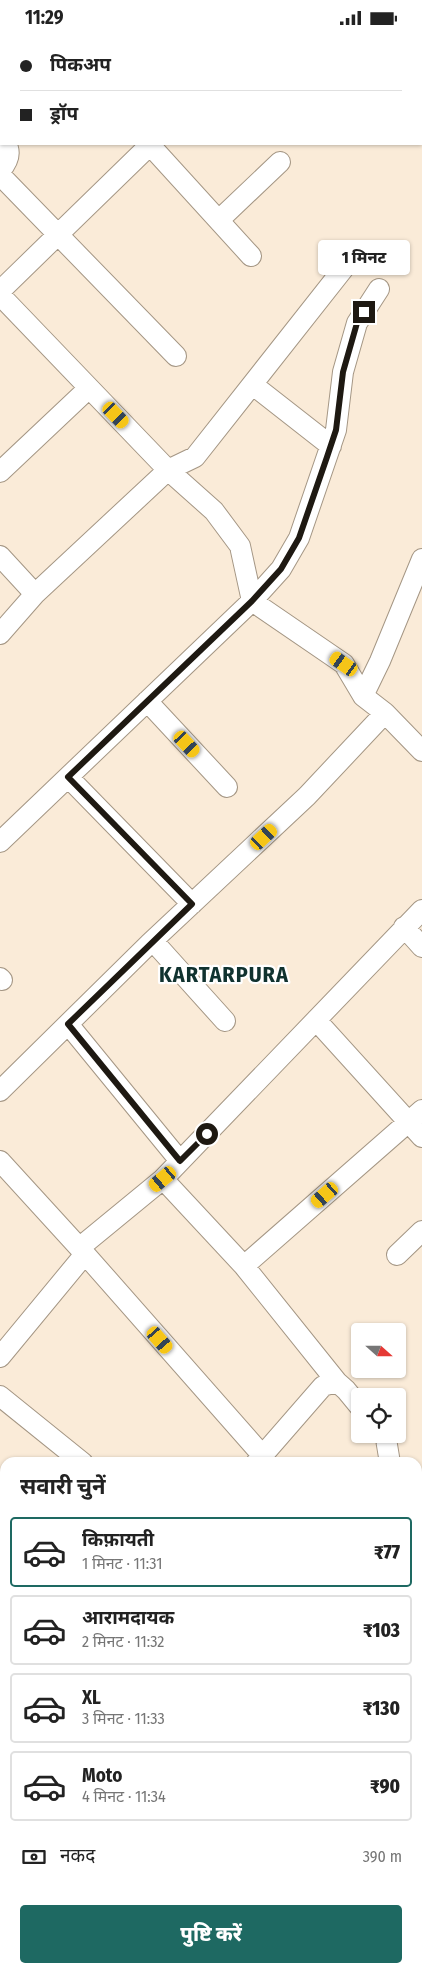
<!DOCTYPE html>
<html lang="hi">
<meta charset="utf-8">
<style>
body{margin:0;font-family:"Fira Sans Condensed","Noto Sans Devanagari",sans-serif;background:#f2f2f2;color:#222;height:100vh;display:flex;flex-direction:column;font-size:19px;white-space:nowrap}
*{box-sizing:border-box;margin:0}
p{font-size:16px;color:#767676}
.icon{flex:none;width:28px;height:28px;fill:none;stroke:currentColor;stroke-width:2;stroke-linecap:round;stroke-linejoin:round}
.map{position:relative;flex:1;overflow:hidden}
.sheet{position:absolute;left:0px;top:1422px;width:422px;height:516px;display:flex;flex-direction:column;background:#fff;border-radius:15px 15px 0 0;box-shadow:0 1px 4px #0004}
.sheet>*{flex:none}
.guide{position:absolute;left:0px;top:0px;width:422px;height:110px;box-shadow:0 1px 4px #0004;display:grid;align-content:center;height:110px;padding:0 20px;background:#fff}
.needle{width:32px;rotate:111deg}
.tools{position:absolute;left:351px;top:1288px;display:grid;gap:10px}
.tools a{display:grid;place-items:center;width:55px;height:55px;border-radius:5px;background:#fff;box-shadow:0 1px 4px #0004;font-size:25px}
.end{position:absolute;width:22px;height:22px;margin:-11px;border:6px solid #1e1912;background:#fff;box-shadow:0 0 0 2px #fff}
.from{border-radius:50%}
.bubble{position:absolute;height:35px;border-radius:5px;background:#fff;box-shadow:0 1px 4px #0004;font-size:16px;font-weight:800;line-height:35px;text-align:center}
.car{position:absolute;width:15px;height:30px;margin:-15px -8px;border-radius:6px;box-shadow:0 0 4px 1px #0007;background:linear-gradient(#f5c518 24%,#345 0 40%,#f5c518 0 76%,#345 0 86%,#f5c518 0)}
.guide b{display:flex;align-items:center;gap:18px;height:48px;font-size:19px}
.guide b+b{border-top:1px solid #e0e0e0}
.guide i{width:12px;height:12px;background:#222}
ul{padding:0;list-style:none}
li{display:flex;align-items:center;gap:15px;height:70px;margin:0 10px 8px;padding:0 10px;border:2px solid #e0e0e0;border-radius:5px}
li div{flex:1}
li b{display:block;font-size:19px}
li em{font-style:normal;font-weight:800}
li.active{border-color:#1e6962}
li>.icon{width:45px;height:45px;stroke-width:1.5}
h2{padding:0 20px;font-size:22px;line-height:60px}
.pay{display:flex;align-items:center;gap:12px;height:55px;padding:0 20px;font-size:19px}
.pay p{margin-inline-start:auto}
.primary-button{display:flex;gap:10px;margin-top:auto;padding:10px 20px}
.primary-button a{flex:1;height:58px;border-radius:5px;background:#1e6962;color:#fff;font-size:20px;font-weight:800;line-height:58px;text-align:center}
.status{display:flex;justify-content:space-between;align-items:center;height:35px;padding:0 25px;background:#fff;direction:ltr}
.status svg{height:14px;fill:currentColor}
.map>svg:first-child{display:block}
</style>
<div class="status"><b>11:29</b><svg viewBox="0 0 49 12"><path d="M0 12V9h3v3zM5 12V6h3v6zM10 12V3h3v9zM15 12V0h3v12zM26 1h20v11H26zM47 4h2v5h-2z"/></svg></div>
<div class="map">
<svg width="422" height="1938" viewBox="0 0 422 1938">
<rect width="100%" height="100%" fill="#faebd8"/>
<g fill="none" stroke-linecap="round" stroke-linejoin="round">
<defs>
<path id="street" d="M41,0L42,1
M70,1L72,0
M263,1L265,0
M6,109C12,119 7,128 0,136L2,142L176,321
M149,109L251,221
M219,185L280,127
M0,256L151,109
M0,260L168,435L195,422L355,219
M253,350L331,411
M0,437L89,353
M0,521L35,559
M252,566L281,534L299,503L336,395L343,337L357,288L379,254
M0,599L35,559L168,435L214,476L240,511L252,566
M363,661L380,626L422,524
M147,666L227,752
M68,742L192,869
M0,807L252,566L344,629L363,661L385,678
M404,892L422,912
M153,906L225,986
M0,943L2,945
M316,985L422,1102
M68,989L180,1126
M0,1056L149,909L307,761L385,678L422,716
M0,1126L85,1219
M163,1144L422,875
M79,1213L163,1144L244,1231L422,1075
M397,1220L422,1196
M244,1231L337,1347
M0,1322L85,1219L262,1420
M0,1361L83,1428
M382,1399L386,1404L390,1428
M256,1428L323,1351L337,1347L346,1355L360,1372
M418,1464L422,1467
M0,1482L5,1486
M0,1567L5,1562
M418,1600L422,1604
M0,1641L5,1645
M0,1784L5,1777
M418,1799L422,1802
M418,1918H422
M166,1934L173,1938
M384,1934L393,1938L401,1934
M59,1938L63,1934"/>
</defs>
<use href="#street" stroke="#a49684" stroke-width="22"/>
<use href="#street" stroke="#fff" stroke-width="20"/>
</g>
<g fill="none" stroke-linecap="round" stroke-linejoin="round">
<path stroke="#1e1912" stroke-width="6" d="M207,1099L180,1126L68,989L192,869L68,742L252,566L281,534L299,503L327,422L336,395L343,337L357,288L364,277"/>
</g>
<g text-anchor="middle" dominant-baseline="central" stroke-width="4.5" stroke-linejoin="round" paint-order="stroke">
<g font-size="22" font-weight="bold" letter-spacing="1" fill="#10322f" stroke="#fff">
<text x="224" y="939">KARTARPURA</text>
</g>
</g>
</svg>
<div class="tools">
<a><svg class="needle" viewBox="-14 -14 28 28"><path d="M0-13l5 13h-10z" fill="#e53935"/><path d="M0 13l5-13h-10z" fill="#767676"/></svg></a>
<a><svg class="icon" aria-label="locate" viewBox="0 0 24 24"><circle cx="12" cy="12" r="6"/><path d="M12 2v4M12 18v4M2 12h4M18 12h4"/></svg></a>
</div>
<i class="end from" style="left:207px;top:1099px"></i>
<i class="end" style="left:364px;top:277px"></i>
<div class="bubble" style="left:318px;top:205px;width:92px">1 मिनट</div>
<i class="car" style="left:116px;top:380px;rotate:136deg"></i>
<i class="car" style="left:344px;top:629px;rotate:305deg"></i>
<i class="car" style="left:187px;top:709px;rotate:137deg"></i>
<i class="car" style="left:264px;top:802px;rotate:47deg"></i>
<i class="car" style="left:163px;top:1144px;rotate:230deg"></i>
<i class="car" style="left:325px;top:1160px;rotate:229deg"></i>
<i class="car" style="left:160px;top:1305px;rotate:139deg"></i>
<div class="guide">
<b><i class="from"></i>पिकअप</b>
<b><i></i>ड्रॉप</b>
</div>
<section class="sheet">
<h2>सवारी चुनें</h2>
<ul>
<li class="active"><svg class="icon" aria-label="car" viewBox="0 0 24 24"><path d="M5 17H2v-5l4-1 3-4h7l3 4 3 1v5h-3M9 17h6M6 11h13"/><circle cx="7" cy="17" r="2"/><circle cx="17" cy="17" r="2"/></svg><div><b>किफ़ायती</b><p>1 मिनट · 11:31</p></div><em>₹77</em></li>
<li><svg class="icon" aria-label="car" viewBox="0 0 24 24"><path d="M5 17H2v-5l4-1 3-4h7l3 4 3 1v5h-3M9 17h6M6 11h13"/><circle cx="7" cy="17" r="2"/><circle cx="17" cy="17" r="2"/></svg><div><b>आरामदायक</b><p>2 मिनट · 11:32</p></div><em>₹103</em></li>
<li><svg class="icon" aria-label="car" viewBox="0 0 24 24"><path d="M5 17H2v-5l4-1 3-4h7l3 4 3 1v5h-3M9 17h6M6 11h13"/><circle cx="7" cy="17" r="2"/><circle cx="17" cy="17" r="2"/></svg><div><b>XL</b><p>3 मिनट · 11:33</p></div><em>₹130</em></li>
<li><svg class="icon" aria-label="car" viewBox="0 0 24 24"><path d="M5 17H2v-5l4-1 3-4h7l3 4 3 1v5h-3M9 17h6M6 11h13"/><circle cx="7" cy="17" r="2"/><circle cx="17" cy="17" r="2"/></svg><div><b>Moto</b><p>4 मिनट · 11:34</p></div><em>₹90</em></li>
</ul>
<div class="pay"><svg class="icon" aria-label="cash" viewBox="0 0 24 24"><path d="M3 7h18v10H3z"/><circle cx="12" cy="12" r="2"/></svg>नकद<p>390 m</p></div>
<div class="primary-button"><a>पुष्टि करें</a></div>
</section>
</div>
